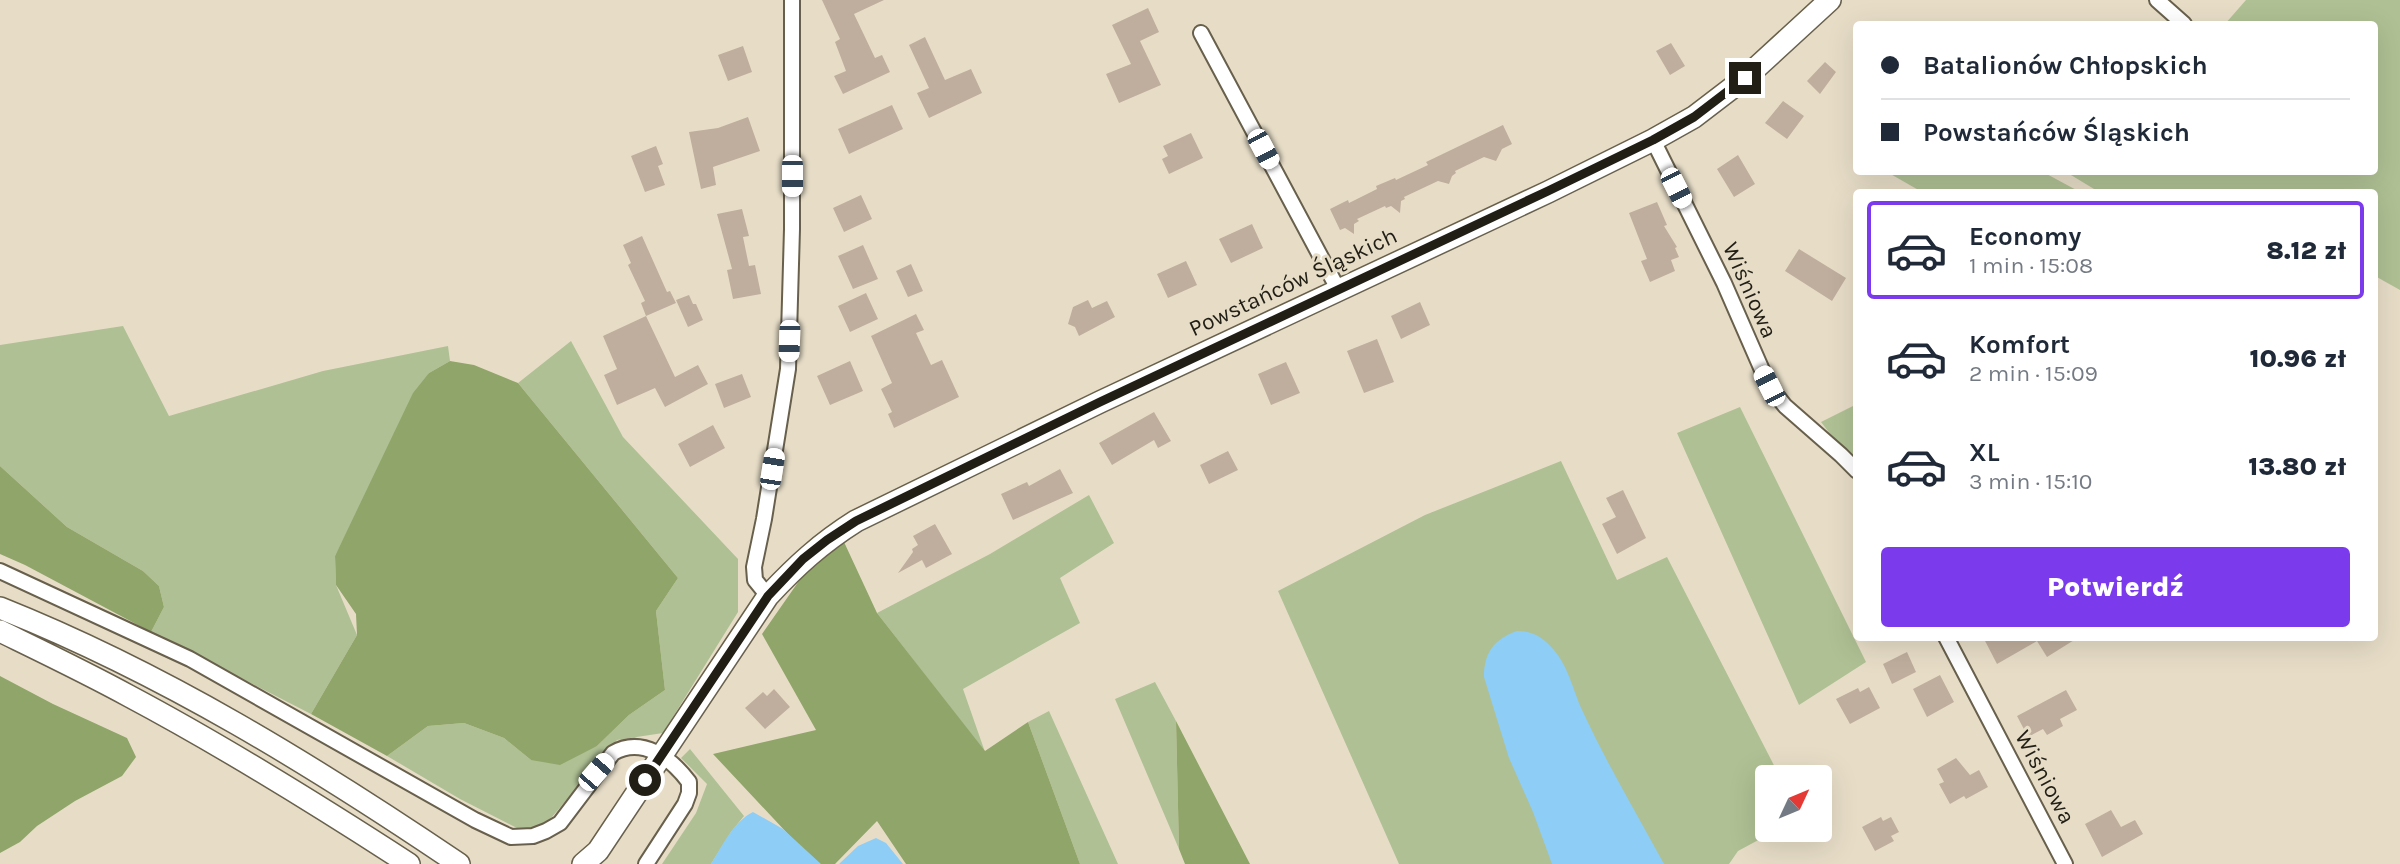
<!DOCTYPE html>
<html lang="pl">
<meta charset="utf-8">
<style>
body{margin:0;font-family:Karla,sans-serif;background:#f6f6f7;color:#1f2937;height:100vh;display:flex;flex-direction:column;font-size:26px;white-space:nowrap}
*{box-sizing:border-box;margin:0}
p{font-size:23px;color:#747a83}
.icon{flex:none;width:38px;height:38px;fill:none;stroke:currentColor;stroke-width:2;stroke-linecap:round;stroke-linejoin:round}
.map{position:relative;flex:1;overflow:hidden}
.panel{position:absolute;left:1853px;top:189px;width:525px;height:452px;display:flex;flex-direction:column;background:#fff;border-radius:7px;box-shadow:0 7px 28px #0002}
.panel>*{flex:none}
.banner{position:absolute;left:1853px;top:21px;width:525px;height:154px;border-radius:7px;box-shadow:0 7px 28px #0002;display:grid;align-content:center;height:154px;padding:0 28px;background:#fff}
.needle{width:46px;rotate:46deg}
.tools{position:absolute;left:1755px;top:765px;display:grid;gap:14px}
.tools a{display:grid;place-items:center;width:77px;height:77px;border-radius:7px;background:#fff;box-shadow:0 7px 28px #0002;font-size:35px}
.end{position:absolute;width:32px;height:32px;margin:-16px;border:9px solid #211e16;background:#fff;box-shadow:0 0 0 4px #fff}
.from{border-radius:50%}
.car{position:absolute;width:21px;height:42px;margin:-21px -10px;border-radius:9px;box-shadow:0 0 5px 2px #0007;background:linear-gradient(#fff 24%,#345 0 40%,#fff 0 76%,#345 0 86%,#fff 0)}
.banner b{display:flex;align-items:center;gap:24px;height:66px;font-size:26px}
.banner b+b{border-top:2px solid #e0e1e3}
.banner i{width:18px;height:18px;background:#1f2937}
ul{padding:12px 0 0;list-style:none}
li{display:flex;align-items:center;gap:21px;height:98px;margin:0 14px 10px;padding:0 14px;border:4px solid transparent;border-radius:7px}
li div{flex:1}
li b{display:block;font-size:26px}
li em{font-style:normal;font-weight:800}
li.current{border-color:#7c3aed}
li>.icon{width:63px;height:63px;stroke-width:1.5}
.primary-button{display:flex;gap:14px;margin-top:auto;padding:14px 28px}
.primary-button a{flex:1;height:80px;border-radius:7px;background:#7c3aed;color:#fff;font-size:28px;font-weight:800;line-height:80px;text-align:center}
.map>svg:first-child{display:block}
</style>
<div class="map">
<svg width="2400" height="864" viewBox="0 0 2400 864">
<rect width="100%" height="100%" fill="#e7ddc7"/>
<path fill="#afc094" d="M2246,0H2400V290L2375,276V192H2099L2066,172H2375V24H2225Z
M1887,172H2043L2080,192H1922Z
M123,326L169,416L323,371L448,346L450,361L429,373L335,556L336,585L357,635L311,714L151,632L164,607L159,586L143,571L67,527L0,466V345Z
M571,341L623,437L738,559V612L663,733L617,740L552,817L540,826L521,830L460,799L387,756L428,726L464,723L504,738L531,760L597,746L629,715L665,690L656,611L678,578L518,383Z
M1857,404V469L1821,422Z
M1740,407L1866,662L1799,705L1677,433Z
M1561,461L1617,580L1667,557L1780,777H1768V830H1777L1738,851L1729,864H1399L1278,591L1425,515Z
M1089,495L1114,543L1060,578L1080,623L963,689L985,752L877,613L990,554Z
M1155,682L1176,721L1179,849L1115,699Z
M1049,711L1118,864H1080L1028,722Z
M690,749L744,816L731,832L711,864H662L696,813L707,784L681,758Z"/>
<path fill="#90a569" d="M450,361L474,365L518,383L678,578L656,611L665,690L629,715L597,746L560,765L531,760L504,738L464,723L428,726L387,756L311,714L357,635L356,614L336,585L335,556L413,393L429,373Z
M0,466L67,527L143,571L159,586L164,607L151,632L25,565L0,554Z
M844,542L877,613L985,751L1028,722L1080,864H906L877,821L835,864H816L713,754L816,730L762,634L808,568Z
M0,676L53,704L127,738L136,757L122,776L75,801L37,826L20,842L0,853Z
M1176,721L1250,864H1185L1179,849Z"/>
<path fill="#8ecdf5" d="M1517,631C1532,631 1543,637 1553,649C1569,667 1573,691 1583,712C1607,764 1637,814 1664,864H1552L1533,812L1509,758L1484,677C1484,653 1494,639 1517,631Z
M753,812L783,829L821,864H711C723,845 733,822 753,812Z
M876,838L886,843L903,864H839L858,846Z"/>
<path fill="#bfae9d" d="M822,0H884L854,14L875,58L882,55L890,72L843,94L834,76L846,71L835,42L840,39Z
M1148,8L1159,32L1140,41L1161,85L1119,103L1106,74L1131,64L1112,25Z
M925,37L945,80L971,69L982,93L929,118L917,93L929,88L909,45Z
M1671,43L1685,66L1670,75L1656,51Z
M743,46L752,72L728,81L718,55Z
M1825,62L1836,72L1820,94L1807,81Z
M1783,101L1804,116L1787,139L1765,123Z
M892,105L903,129L849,154L838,129Z
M748,117L760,151L713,167L716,185L701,189L689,132L718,128Z
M1503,125L1512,144L1502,149L1496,161L1484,157L1455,171L1456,173L1452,176L1449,184L1438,181L1404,197L1405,199L1401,201L1400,213L1391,206L1386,208L1385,206L1357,219L1359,221L1354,224V234L1345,228L1340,230L1330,209L1348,200L1349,203L1377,189L1376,186L1395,178L1396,180L1428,165L1426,162Z
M1191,133L1203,158L1169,174L1162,159L1168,156L1163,146Z
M656,146L663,164L658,166L665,185L645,192L631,156Z
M1738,155L1755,184L1734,197L1717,169Z
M861,195L872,219L844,232L833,208Z
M1657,202L1667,225L1664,226L1677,247L1675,248L1679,257L1671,260L1675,271L1650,282L1641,261L1647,259L1629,213Z
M742,209L749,236L743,237L749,266L755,265L761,294L733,299L727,270L732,269L717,214Z
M1252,224L1263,248L1231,263L1219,239Z
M642,236L667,292L670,291L676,303L646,316L641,303L645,301L628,265L631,263L623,245Z
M863,245L878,279L853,289L838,256Z
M1799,249L1846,278L1832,301L1785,271Z
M1186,261L1197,285L1168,298L1157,274Z
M911,264L923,291L908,297L896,271Z
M866,293L878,319L850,332L838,306Z
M689,295L693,304H696L703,320L688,327L676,300Z
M1088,300L1092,308L1107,301L1115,317L1079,336L1075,327L1068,324L1073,307Z
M1420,302L1430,325L1401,339L1391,316Z
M916,314L924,330L916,333L931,365L942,360L959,397L894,428L888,414L892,412L881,389L892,383L871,336Z
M646,316L675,377L698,365L708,384L665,407L655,388L617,405L604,375L617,369L603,336Z
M1377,339L1394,382L1364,393L1347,351Z
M850,361L863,391L830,405L817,376Z
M1286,362L1300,393L1271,405L1258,374Z
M742,374L751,397L724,408L715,384Z
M1154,412L1171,441L1158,448L1154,440L1112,465L1099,443Z
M713,425L725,448L690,467L678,444Z
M1228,451L1238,470L1209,484L1200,465Z
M1060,469L1073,493L1013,520L1001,494L1027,482L1029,486Z
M1623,490L1646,538L1617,554L1602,524L1616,517L1606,498Z
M935,524L952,554L926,568L922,560L898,573L913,552L912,549L918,545L913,536Z
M1983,637H2079L2047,657L2037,641L1997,664Z
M1907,652L1916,672L1892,684L1883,664Z
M1940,675L1954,702L1927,717L1913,689Z
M1869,687L1880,708L1850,724L1836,699L1858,688L1860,692Z
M774,689L790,707L765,729L745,708L763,692L767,696Z
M2066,690L2077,710L2060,719L2063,726L2047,735L2043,729L2028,737L2017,716Z
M1956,758L1970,775L1979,770L1988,787L1966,799L1964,796L1950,804L1939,784L1944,782L1937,769Z
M2111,810L2121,827L2135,820L2143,834L2102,857L2085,824Z
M1881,817L1883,821L1891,817L1899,832L1891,836L1894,841L1875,851L1862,827Z"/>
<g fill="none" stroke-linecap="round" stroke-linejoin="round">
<defs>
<path id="street" d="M2157,0L2184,24
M1201,33L1338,289
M1653,140L1724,283L1769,386L1785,406L1841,455L1857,471
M0,571L190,659L475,820L511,837L533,836L546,831L560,823L613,753C642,736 671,758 689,782V793L685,804L646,864
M768,596L755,580L754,567L764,519L788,369L792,229V0
M1946,637L2065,864"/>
<path id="secondary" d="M0,608C163,673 314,766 459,864
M0,631C43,652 87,673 129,696C225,747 318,805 409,864
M583,864L598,851L768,596C796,566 821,543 856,521L1100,402L1548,192L1653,140L1694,117L1745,78L1830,0"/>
</defs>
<use href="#street" stroke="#68604c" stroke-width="18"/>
<use href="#secondary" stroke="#68604c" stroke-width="24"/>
<use href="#street" stroke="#fff" stroke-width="14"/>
<use href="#secondary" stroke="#fff" stroke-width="21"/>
</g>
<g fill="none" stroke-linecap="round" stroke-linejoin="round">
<path stroke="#211e16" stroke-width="9" d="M645,780L768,596L803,559L827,540L856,521L1100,402L1548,191L1653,140L1694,117L1745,78"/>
</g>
<g text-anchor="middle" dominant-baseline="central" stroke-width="6" stroke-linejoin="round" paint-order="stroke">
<g font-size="23" fill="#211e16" stroke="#e7ddc7">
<text transform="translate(1293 282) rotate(-25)">Powstańców Śląskich</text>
<text transform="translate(1750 290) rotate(66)">Wiśniowa</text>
<text transform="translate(2045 777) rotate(62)">Wiśniowa</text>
</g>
</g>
</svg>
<div class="tools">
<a><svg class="needle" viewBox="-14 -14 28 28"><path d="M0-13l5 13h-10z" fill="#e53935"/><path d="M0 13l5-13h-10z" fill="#747a83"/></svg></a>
</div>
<i class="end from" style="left:645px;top:780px"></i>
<i class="end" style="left:1745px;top:78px"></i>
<i class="car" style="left:1263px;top:149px;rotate:152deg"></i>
<i class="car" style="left:792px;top:176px;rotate:180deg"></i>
<i class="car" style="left:1676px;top:188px;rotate:153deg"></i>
<i class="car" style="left:789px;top:341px;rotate:182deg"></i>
<i class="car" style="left:1769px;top:386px;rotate:333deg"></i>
<i class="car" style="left:772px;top:469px;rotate:9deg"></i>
<i class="car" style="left:596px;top:772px;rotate:41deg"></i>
<div class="banner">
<b><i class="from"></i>Batalionów Chłopskich</b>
<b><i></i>Powstańców Śląskich</b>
</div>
<section class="panel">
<ul>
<li class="current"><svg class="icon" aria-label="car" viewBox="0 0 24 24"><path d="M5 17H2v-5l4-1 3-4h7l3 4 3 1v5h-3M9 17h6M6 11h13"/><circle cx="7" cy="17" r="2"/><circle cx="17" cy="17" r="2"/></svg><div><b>Economy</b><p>1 min · 15:08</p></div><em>8.12 zł</em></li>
<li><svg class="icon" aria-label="car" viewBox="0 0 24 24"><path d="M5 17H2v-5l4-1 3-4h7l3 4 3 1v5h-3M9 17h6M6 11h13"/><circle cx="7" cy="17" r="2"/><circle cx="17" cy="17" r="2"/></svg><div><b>Komfort</b><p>2 min · 15:09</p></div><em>10.96 zł</em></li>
<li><svg class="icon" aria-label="car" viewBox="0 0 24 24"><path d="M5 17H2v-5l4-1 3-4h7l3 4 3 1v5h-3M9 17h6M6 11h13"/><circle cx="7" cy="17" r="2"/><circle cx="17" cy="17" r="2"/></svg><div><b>XL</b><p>3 min · 15:10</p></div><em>13.80 zł</em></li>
</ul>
<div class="primary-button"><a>Potwierdź</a></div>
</section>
</div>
